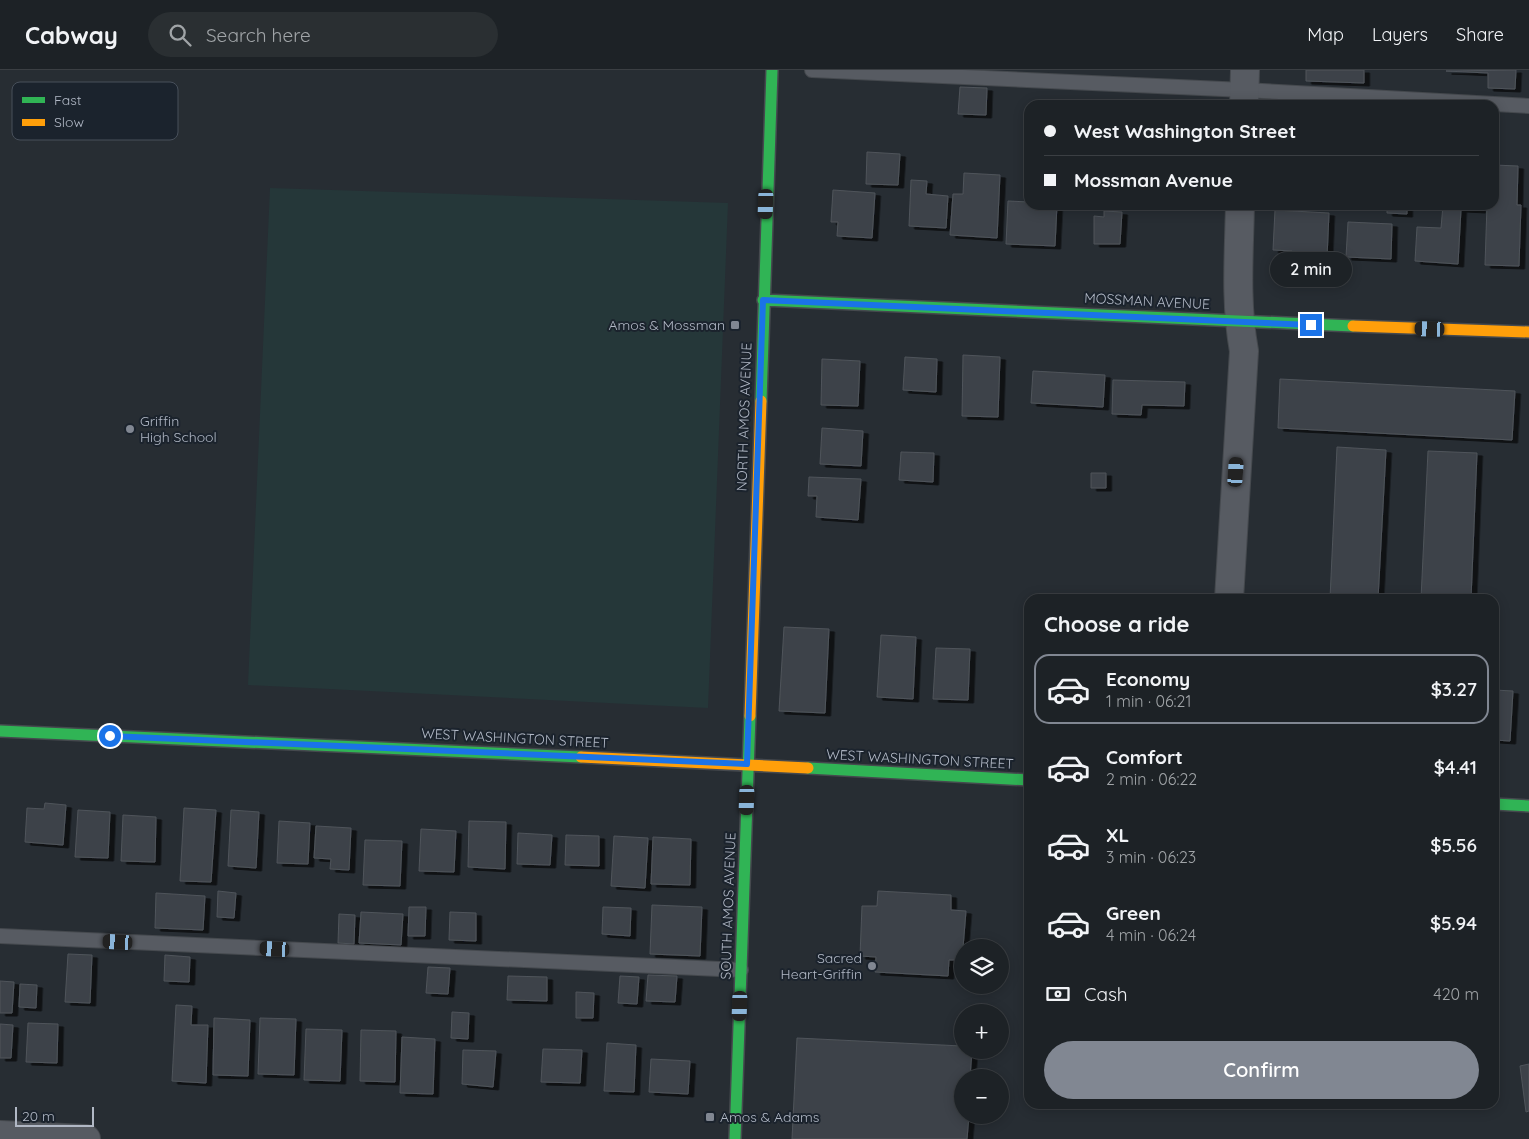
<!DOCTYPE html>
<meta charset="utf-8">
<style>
body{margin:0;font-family:Quicksand,sans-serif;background:#2a2f32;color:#f1f3f6;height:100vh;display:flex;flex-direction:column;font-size:19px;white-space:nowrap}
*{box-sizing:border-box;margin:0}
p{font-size:16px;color:#a0a4a7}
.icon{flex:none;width:28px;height:28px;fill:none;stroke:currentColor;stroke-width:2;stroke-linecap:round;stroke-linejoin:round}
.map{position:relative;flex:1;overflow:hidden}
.details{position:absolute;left:1024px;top:524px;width:475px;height:515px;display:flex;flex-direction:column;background:#1d2226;border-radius:15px;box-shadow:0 2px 12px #0003,0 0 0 1px #3b3f43}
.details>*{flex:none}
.top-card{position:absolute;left:1024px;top:30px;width:475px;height:110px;border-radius:15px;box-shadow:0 2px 12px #0003,0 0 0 1px #3b3f43;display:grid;align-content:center;height:110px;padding:0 20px;background:#1d2226}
.tools{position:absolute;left:954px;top:869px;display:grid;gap:10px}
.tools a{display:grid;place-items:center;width:55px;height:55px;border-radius:50%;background:#1d2226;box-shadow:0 2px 12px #0003,0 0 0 1px #3b3f43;font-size:25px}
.scale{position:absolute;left:15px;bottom:12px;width:79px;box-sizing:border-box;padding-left:5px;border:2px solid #b1b8c5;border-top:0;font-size:14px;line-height:18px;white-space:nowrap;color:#b1b8c5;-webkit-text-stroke:4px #1b232d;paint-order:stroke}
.end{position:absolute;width:22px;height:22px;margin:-11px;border:6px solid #1a73e8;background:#fff;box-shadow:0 0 0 2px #fff}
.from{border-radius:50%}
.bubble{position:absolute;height:35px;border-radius:18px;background:#1d2226;box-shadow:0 2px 12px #0003,0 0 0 1px #3b3f43;font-size:16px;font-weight:600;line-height:35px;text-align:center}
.car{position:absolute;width:15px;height:30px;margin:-15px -8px;border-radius:6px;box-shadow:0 0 4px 1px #0007;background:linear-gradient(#222 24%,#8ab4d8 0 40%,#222 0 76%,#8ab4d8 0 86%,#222 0)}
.top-card b{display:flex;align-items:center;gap:18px;height:48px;font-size:19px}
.top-card b+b{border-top:1px solid #3b3f43}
.top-card i{width:12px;height:12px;background:#f1f3f6}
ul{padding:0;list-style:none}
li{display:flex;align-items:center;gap:15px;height:70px;margin:0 10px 8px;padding:0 10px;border:2px solid transparent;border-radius:15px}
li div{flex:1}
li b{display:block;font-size:19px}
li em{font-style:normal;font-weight:600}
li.selected{border-color:#818792}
li>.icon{width:45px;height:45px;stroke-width:1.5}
h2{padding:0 20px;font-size:22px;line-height:60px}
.pay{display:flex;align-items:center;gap:12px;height:55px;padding:0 20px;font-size:19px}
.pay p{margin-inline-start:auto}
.action{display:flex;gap:10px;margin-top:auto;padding:10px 20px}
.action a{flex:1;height:58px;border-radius:30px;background:#818792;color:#fff;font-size:20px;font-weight:600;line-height:58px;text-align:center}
header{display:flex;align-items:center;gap:30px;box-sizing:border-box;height:70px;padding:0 25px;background:#1d2226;border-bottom:1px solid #3b3f43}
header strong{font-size:24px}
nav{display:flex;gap:28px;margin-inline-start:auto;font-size:18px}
.search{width:350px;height:45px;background:#2a2f32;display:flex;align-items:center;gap:12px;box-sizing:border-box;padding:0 18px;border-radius:28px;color:#a0a4a7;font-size:19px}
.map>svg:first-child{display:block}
</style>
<header>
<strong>Cabway</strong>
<div class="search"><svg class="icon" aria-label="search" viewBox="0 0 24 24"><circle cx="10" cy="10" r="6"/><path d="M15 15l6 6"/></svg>Search here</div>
<nav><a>Map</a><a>Layers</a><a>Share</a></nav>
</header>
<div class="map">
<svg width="1529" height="1069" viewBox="0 0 1529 1069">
<defs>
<filter id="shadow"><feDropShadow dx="5.5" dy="3" stdDeviation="0" flood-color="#0009"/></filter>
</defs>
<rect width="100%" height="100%" fill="#272d33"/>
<path fill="#253739" d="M270,118L728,133L708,638L248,615Z"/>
<path fill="#3e4348" stroke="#4f545b" filter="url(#shadow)" d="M1306,0H1364V13L1306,11Z
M1516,0L1515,19L1488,18V3L1446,1Z
M960,17L987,18L986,45L958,44Z
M867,82L900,84L898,115L866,114Z
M1494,95L1518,96L1517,135H1521L1519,196L1485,195L1487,135H1494Z
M964,103L1000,105L997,168L950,165L953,124H963Z
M911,110L927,111L926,124L948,126L946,158L909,156Z
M833,120L875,123L872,168L837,166L838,152H831Z
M1008,131L1029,132V135H1057L1055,176L1006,174Z
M1387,135H1407V144L1387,143Z
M1443,135H1480V140L1461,139L1458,194L1415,191L1417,157L1441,158Z
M1275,140L1329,143L1327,188L1292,186V181L1273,180Z
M1104,141L1122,142L1120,174H1094V146L1104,147Z
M1348,152L1392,154L1391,189L1346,187Z
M963,285L1000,287L998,347L962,346Z
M905,287L937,289L936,322L903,320Z
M822,289L860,291L858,336L821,335Z
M1033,301L1105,305L1103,337L1031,333Z
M1280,309L1515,321L1512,370L1278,358Z
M1113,310L1185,312L1184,336L1142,335L1141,345L1112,344Z
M822,358L863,361L861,396L820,394Z
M1337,377L1386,380L1378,529H1330Z
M1428,381L1477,383L1471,529H1421Z
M901,382L934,383L933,412L899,410Z
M1091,403H1106V418H1091Z
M809,407L861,409L858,450L816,447L817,426H808Z
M1027,530H1029V601L1024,600Z
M784,557L829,559L825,643L779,641Z
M881,565L916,567L913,629L877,627Z
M936,578L970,579L968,630L933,629Z
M1494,620L1513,621L1510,671L1494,670Z
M45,733L66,735L63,775L25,772L27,738L44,739Z
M184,738L216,740L211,812L180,811Z
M78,740L110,742L108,788L75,787Z
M231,740L259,742L256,798L228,796Z
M123,745L156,747L155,792L121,791Z
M279,751L310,753L308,794L277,793Z
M469,751L506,752L505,799L468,797Z
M316,756L351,758L349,800L330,799L331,789L314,788Z
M421,759L456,761L454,802L419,801Z
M518,763L552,765L550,795L517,794Z
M566,765L599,766V796L565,795Z
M614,766L648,768L645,818L611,816Z
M653,767L691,769L690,815L651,814Z
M365,770L402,771L400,816L363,815Z
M218,821L236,823L234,848L217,847Z
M878,821L951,825V840L966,841L962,890H949L948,906L875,902L876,887L860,886L862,836H877Z
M156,823L205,826L203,860L155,858Z
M652,835L702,837L700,886L650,884Z
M409,837H426L425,866H408Z
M603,837L631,838L630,866L602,864Z
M361,842L403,844L401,875L359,873Z
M450,842L476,843V871L449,870Z
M339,844L355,845L354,874L338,873Z
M68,884L92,885L90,933L65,932Z
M165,885L190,887L189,912L164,911Z
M428,897L450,898L448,924L426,923Z
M648,905L677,906L675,932L646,931Z
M508,906L547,907V931L507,930Z
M620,906L639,907L637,934L618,933Z
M0,911L14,912L12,943H0Z
M20,914L37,915L36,938L19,937Z
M576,922L594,923L593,948H576Z
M176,935L192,936L191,955H208L206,1013L172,1011Z
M452,942L469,943L468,969L451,968Z
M214,948L250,950L248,1006L213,1005Z
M260,948L296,949L294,1005L258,1004Z
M28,953L58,954L57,993L26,992Z
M0,954L13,955L11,988H0Z
M306,959L342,960L340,1011L304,1010Z
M361,960L396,961L395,1012L360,1011Z
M402,967L435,969L433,1024L400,1023Z
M797,968L962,976V980H972L970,1008H962V1045H969L967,1069H792Z
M607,973L636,975L634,1022L604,1021Z
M543,979L582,980L580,1013L541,1012Z
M463,980L496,981L493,1017L462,1014Z
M651,989L690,991L688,1024L649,1022Z
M1529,994V1041L1526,1042L1520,996Z"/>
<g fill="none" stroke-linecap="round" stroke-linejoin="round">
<defs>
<path id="lane" d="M812,0L1244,20L1529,36
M0,866L741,900"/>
<path id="street" d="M1244,35L1245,0
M1229,529L1244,281C1235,232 1239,184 1240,135
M0,1065L86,1069"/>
<path id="fast" d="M763,230L1353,256
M761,331L772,0
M0,661L581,687
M808,698L1029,710
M1494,734L1529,736
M735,1069L750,646"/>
<path id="slow" d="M1353,256L1529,262
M750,646L761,331
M581,687L808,698"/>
</defs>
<use href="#lane" stroke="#45494e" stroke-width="16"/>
<use href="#street" stroke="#45494e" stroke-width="30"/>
<use href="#fast" stroke="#45494e" stroke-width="14"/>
<use href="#slow" stroke="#45494e" stroke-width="14"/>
<use href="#lane" stroke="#575b62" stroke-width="14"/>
<use href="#street" stroke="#575b62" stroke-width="28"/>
<use href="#fast" stroke="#30b455" stroke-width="11"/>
<use href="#slow" stroke="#ff9f0a" stroke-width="11"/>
</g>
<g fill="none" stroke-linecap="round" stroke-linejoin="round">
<path stroke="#1a73e8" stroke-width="6" d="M110,666L747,694L763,230L1311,255"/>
</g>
<g fill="#818792" stroke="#1b232d" stroke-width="2">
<rect x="730" y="250" width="10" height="10" rx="2.5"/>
<circle cx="130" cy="359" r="5"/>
<circle cx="872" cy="896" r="5"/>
<rect x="705" y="1042" width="10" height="10" rx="2.5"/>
</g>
<g text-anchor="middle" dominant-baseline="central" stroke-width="4" stroke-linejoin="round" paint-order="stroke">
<g font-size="14" fill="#b1b8c5" stroke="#1b232d">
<text transform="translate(1147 231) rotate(3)">MOSSMAN AVENUE</text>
<text transform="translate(744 347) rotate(-88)">NORTH AMOS AVENUE</text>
<text transform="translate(515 668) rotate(3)">WEST WASHINGTON STREET</text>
<text transform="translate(920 689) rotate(3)">WEST WASHINGTON STREET</text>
<text transform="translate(728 836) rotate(-88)">SOUTH AMOS AVENUE</text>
</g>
<g font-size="14" fill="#b1b8c5" stroke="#1b232d" text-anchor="end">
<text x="725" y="255">Amos &amp; Mossman</text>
<text x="140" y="351" text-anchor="start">Griffin<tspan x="140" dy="16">High School</tspan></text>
<text x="862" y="888">Sacred<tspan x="862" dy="16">Heart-Griffin</tspan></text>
<text x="720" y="1047" text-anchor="start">Amos &amp; Adams</text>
</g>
</g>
<rect x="12" y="12" width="166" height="58" rx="8" fill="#1b232d" stroke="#48505b" stroke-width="1"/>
<rect x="22" y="27" width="23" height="6" fill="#30b455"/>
<rect x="22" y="49" width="23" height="7" fill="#ff9f0a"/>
<g font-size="14" fill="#b1b8c5">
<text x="54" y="35">Fast</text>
<text x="54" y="57">Slow</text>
</g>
</svg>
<div class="tools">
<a><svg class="icon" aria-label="layers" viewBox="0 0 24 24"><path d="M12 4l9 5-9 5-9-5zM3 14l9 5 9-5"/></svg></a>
<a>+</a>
<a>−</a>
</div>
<div class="scale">20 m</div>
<i class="end from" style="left:110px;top:666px"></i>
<i class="end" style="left:1311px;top:255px"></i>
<div class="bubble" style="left:1270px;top:182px;width:82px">2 min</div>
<i class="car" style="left:766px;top:134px;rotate:182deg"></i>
<i class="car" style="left:1430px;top:259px;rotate:272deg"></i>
<i class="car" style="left:1236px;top:402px;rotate:4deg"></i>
<i class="car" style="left:747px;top:730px;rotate:182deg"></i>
<i class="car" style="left:118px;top:872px;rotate:273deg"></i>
<i class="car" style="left:275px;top:879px;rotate:273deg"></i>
<i class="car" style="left:740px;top:936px;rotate:182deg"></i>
<div class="top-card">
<b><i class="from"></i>West Washington Street</b>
<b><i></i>Mossman Avenue</b>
</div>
<section class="details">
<h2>Choose a ride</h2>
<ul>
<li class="selected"><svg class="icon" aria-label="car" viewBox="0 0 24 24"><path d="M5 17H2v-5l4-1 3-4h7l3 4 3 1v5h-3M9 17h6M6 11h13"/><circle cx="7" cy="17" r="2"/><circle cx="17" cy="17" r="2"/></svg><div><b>Economy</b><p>1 min · 06:21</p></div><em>$3.27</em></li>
<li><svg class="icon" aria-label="car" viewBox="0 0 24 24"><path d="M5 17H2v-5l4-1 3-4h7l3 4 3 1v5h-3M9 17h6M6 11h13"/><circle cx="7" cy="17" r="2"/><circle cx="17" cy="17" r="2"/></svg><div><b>Comfort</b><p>2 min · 06:22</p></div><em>$4.41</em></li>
<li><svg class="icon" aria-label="car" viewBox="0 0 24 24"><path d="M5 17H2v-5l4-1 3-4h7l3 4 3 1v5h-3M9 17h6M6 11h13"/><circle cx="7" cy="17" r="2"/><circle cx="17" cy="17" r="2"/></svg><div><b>XL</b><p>3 min · 06:23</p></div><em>$5.56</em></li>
<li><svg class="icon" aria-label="car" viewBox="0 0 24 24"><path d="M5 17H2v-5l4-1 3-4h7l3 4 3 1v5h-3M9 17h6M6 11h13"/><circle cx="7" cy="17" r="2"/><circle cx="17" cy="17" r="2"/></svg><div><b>Green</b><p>4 min · 06:24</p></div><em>$5.94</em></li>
</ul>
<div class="pay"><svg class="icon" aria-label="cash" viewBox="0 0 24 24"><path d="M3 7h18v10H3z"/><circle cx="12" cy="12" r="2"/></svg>Cash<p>420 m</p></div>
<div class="action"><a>Confirm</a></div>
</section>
</div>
